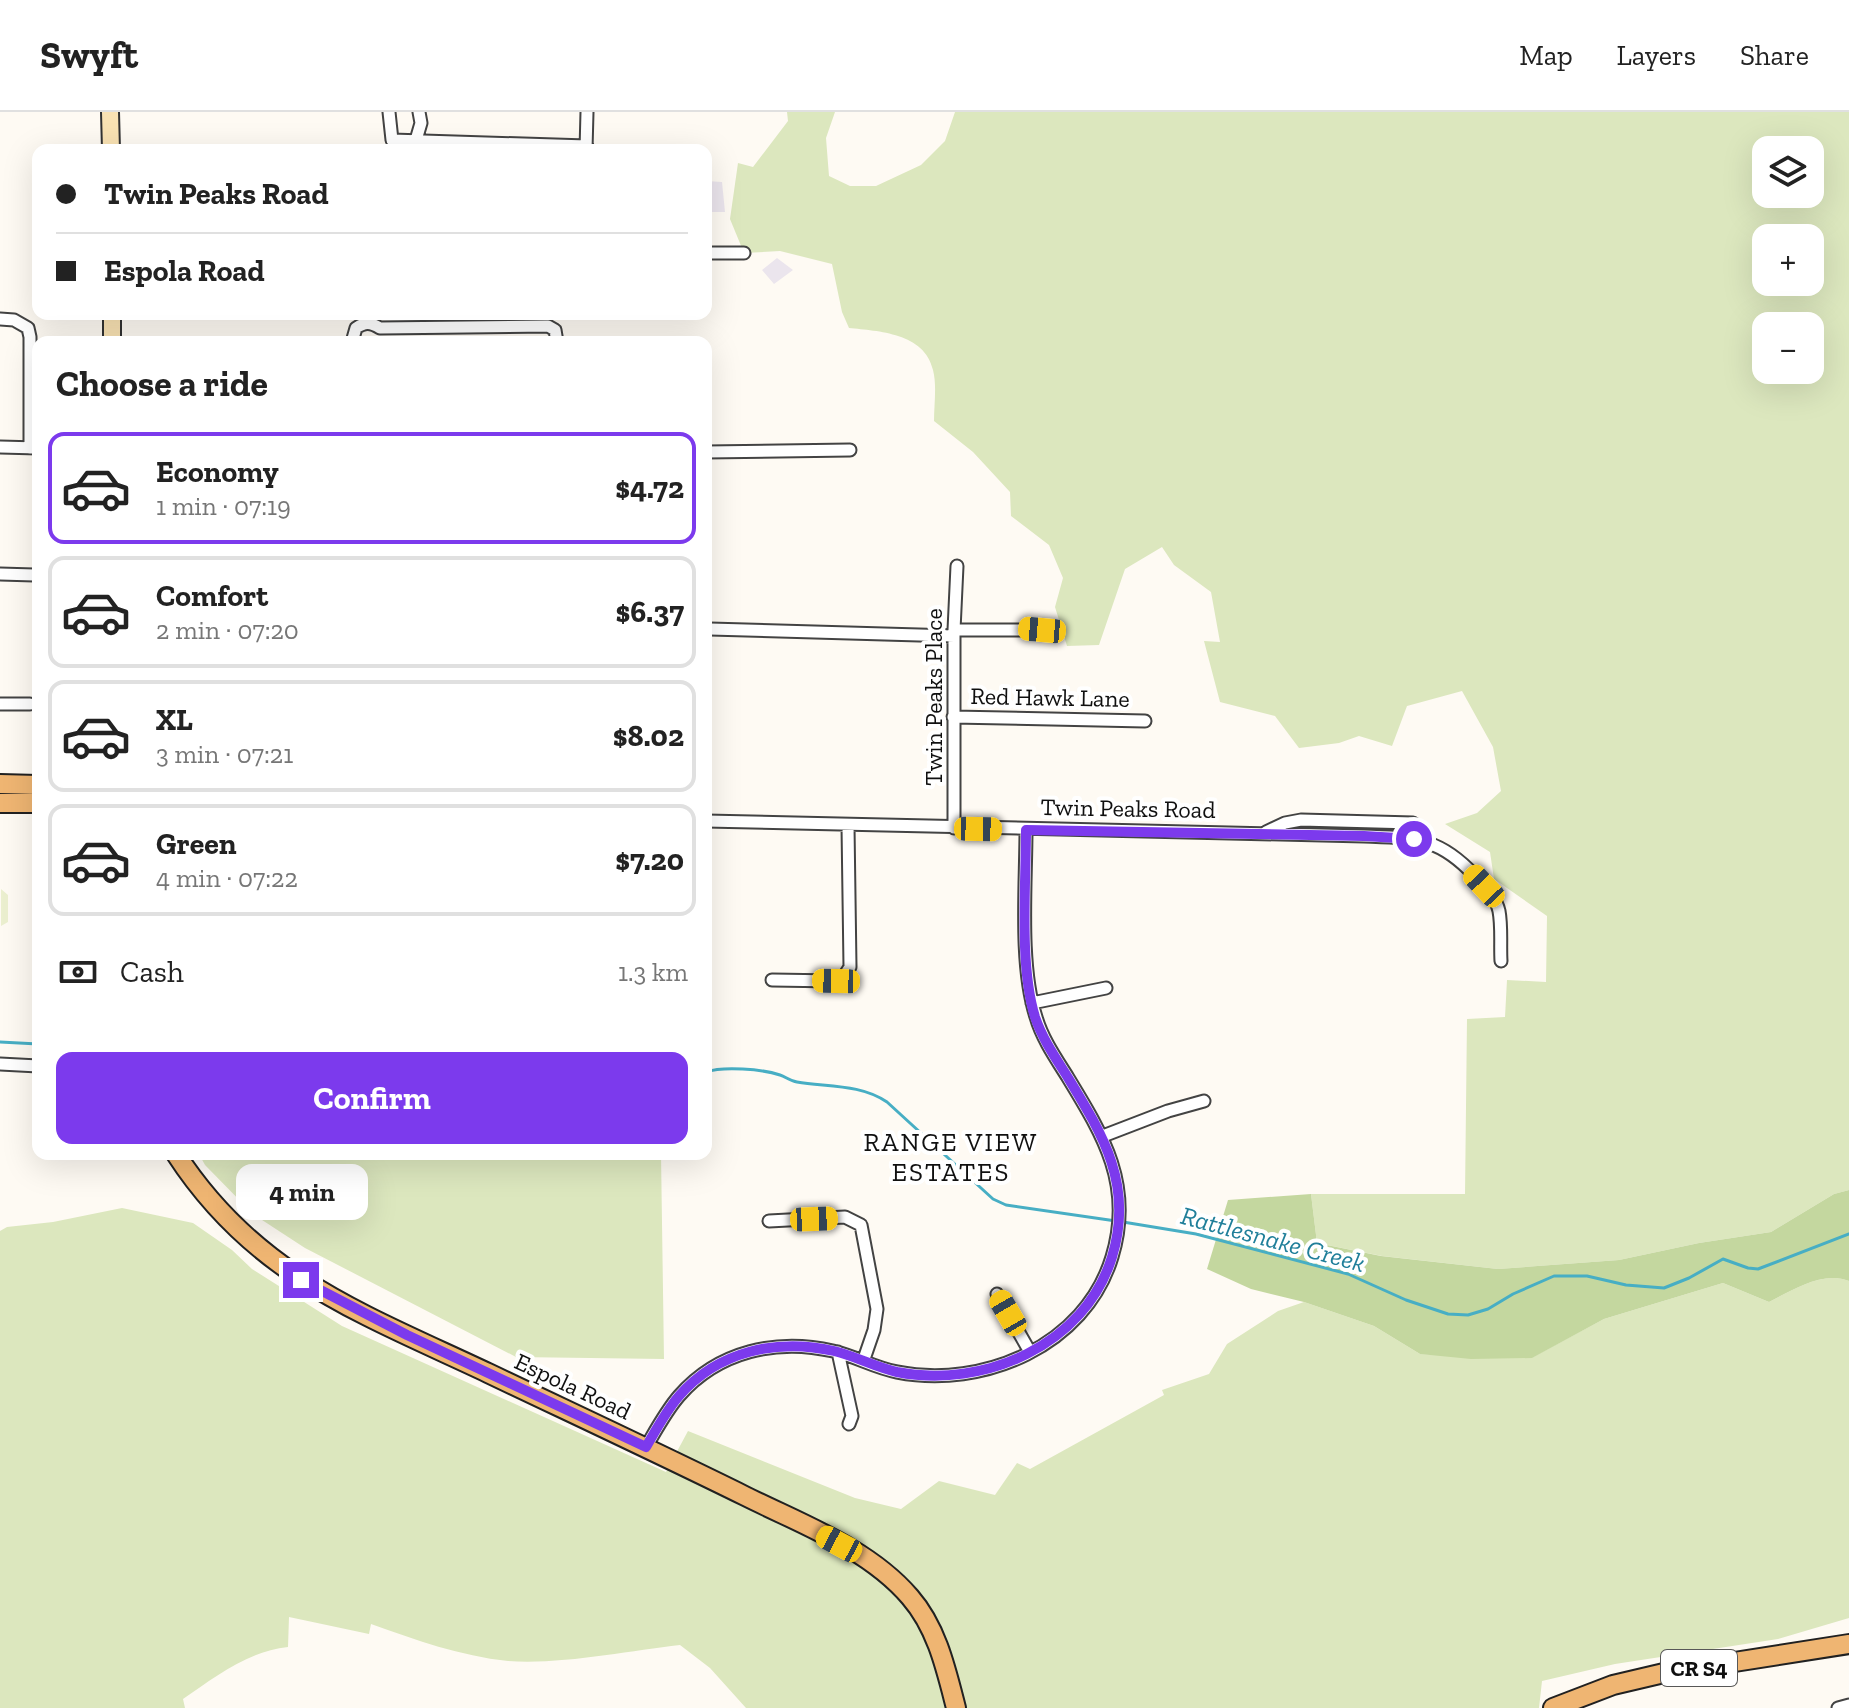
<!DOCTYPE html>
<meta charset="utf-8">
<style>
body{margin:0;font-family:"Zilla Slab",serif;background:#f6f6f6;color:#222;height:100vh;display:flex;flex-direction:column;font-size:30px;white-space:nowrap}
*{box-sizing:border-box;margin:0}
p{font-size:26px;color:#767676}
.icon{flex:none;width:44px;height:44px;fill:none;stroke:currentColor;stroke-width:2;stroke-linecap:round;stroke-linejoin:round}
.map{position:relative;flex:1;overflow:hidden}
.side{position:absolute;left:32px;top:224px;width:680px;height:824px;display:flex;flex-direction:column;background:#fff;border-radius:16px;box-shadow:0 8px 32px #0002}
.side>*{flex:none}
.banner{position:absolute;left:32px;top:32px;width:680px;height:176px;border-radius:16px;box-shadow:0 8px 32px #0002;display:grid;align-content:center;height:176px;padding:0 24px;background:#fff}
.tools{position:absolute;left:1752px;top:24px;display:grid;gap:16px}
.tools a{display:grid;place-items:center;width:72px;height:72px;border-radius:16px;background:#fff;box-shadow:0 8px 32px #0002;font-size:40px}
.end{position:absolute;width:36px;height:36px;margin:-18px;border:10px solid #7c3aed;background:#fff;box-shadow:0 0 0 4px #fff}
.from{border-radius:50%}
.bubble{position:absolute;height:56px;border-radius:16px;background:#fff;box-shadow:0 8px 32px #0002;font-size:26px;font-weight:700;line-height:56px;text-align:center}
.car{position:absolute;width:24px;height:48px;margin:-24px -12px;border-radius:10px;box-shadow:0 0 6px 2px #0007;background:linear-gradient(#f5c518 24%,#345 0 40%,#f5c518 0 76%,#345 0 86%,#f5c518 0)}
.banner b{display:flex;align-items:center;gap:28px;height:76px;font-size:30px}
.banner b+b{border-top:2px solid #e0e0e0}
.banner i{width:20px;height:20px;background:#222}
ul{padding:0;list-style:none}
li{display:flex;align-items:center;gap:24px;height:112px;margin:0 16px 12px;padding:0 8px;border:4px solid #e0e0e0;border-radius:16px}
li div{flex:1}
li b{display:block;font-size:30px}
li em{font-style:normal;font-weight:700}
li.on{border-color:#7c3aed}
li>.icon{width:72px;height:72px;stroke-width:1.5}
h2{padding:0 24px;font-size:36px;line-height:96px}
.pay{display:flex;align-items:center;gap:20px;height:88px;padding:0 24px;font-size:30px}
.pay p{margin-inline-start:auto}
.action{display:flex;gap:16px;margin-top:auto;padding:16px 24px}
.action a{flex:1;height:92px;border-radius:16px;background:#7c3aed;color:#fff;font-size:32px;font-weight:700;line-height:92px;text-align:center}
header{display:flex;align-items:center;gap:48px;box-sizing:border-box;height:112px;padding:0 40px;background:#fff;border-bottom:2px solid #e0e0e0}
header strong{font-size:38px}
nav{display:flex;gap:44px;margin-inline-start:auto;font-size:28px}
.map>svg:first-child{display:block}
</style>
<header>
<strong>Swyft</strong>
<nav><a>Map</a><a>Layers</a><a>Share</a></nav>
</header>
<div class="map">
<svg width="1849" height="1596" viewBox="0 0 1849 1596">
<rect width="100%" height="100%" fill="#fefaf3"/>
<path fill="#ebe5ed" d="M706,69L722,70L725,100H706Z
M777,146L793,158L774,172L762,158Z"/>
<path fill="#dce7be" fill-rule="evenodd" d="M787,0H835L826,26L829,64L850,74H876L921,53L945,29L955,0H1849V1078L1834,1082L1771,1120L1699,1131L1619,1148L1498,1157L1382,1144L1317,1131L1311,1082H1465L1467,907L1505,905L1507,868L1546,870L1547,804L1494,767L1490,740L1445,712L1477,701L1501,679L1493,635L1462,579L1407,594L1392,634L1359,624L1339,631L1299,636L1275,604L1220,590L1204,529L1220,530L1211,480L1174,453L1162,435L1125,457L1099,533L1067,534L1055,495L1063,466L1049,433L1011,404L1010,380L973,340L934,309C934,293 937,273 933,258C925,221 878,219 849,216L842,200L832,152L780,139L744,141L730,107L738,51L753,55L788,9ZM1766,38H1810V82H1766ZM1766,126H1810V170H1766ZM1766,214H1810V258H1766Z
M199,1042H661L664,1247L516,1245L305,1136L253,1102L205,1053Z
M122,1096L193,1111L232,1138L252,1157L342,1214L666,1360L688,1319L855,1386L901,1397L939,1369L995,1383L1017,1351L1030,1357L1164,1283L1162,1278L1209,1262L1227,1232L1278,1199L1304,1190L1374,1214L1420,1242L1531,1246L1604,1207L1723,1171L1769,1190C1791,1179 1823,1158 1849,1169V1506L1778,1527L1615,1552L1542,1569L1539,1596H746L710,1556L680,1533C628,1539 559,1553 508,1549C460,1544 416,1528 371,1512L369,1522L289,1505L288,1535C248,1539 215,1565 183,1587L185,1596H0V1119L7,1115L53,1110Z"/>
<path fill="#c4d79f" d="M1849,1078V1169C1823,1158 1791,1179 1769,1190L1723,1171L1604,1207L1532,1246L1471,1247L1420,1242L1374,1214L1304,1190L1251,1177L1207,1157L1228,1088L1311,1082L1317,1131L1381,1144L1498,1157L1619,1148L1699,1131L1771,1120L1834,1082Z"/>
<path fill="#ebefcf" d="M1,777L8,783V810L1,814Z"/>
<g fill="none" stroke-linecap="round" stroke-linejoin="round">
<path stroke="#47aec4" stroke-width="3" d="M0,930L38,932
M706,960C723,954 762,957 780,963C786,965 790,969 797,970C827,975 861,972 887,990L993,1087L1006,1093L1116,1109
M1123,1110L1196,1122L1348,1162L1406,1188L1448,1202L1468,1203L1488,1197L1513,1182L1554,1164H1587L1626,1173L1664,1176L1689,1166L1723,1147L1748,1156L1758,1157L1849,1122"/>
<defs>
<path id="minor" d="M389,0L392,28L587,34
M416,28L421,11L419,0
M586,38L587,0
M706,141H744
M0,207L14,208L28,216L30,225V336
M352,230L356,216C365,210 370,210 380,216L548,214L555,218L557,230
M0,335L38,336
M706,340L850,338
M0,462L34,463
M710,517L954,524
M954,518H1042
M0,592H30
M953,605L1145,609
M706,709L1364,724C1415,726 1439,725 1475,764C1484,774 1496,785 1499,799C1502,815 1500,833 1501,849
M954,716V518L957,454
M1266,720L1285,711L1301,708L1413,711
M772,868L836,869L843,866L850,855L848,714
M1032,891L1106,876
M0,952L38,954
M1103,1024L1168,999L1204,989
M769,1109L845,1105L861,1113L877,1197L874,1218L864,1247
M997,1182L1030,1240
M838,1240L852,1304L849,1312
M646,1335C656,1318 666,1299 679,1284C718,1239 777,1226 833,1239C855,1244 875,1256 897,1260C983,1277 1085,1234 1112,1145C1134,1073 1103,1023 1067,964C1055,945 1042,926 1036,905C1019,853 1026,773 1026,718
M1838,1596L1849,1593"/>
<path id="secondary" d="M110,0L111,38
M112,202V230"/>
<path id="primary" d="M0,672L38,673
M0,691H38
M176,1042C255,1164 363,1202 488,1261C574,1302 660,1342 745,1384C801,1412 868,1436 910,1485C937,1516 946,1557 956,1596
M1553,1596L1613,1573L1664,1561L1849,1532"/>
</defs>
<use href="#minor" stroke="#434343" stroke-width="15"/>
<use href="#secondary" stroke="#323232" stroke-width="20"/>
<use href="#primary" stroke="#212121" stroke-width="22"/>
<use href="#minor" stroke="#fff" stroke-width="11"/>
<use href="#secondary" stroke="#f9e2b3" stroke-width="16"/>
<use href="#primary" stroke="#efb572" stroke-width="18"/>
</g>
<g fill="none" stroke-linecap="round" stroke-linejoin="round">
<path stroke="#7c3aed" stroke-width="10" d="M301,1168L407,1223L646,1335C656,1318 666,1299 679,1284C718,1239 777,1226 834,1239C855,1244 875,1255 897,1260C984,1277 1085,1233 1112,1145C1134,1073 1103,1023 1067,964C1055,945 1042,926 1035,905C1019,853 1026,773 1026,718L1364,724L1414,727"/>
</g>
<g text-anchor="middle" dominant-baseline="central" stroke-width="8" stroke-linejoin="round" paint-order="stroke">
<rect fill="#fff" stroke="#585858" stroke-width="2" x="1661" y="1538" width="76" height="36" rx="6"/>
<g font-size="22" font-weight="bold" fill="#101010">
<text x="1699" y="1556">CR S4</text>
</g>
<g font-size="24" fill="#101010" stroke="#fff">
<text transform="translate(933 585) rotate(-90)">Twin Peaks Place</text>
<text transform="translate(1050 585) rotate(1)">Red Hawk Lane</text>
<text transform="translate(1128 696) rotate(1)">Twin Peaks Road</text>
<text transform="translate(573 1274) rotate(25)">Espola Road</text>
</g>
<g font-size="26" letter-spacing="2" fill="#101010" stroke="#fff">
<text x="951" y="1030">RANGE VIEW<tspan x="951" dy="30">ESTATES</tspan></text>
</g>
<g font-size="26" font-style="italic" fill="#207f9a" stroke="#fff">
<text transform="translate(1273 1127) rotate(15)">Rattlesnake Creek</text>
</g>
</g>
</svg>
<div class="tools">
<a><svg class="icon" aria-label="layers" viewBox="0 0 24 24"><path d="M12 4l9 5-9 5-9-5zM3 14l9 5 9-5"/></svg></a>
<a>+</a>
<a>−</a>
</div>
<i class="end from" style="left:1414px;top:727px"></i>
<i class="end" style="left:301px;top:1168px"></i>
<div class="bubble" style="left:236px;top:1052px;width:132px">4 min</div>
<i class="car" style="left:1042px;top:518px;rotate:275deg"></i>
<i class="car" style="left:978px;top:717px;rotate:91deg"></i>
<i class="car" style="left:1484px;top:774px;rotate:317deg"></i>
<i class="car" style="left:836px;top:869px;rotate:271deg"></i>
<i class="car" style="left:814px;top:1107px;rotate:88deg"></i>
<i class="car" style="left:1008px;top:1201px;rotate:330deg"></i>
<i class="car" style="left:839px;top:1432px;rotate:298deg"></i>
<div class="banner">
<b><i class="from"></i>Twin Peaks Road</b>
<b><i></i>Espola Road</b>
</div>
<section class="side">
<h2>Choose a ride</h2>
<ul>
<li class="on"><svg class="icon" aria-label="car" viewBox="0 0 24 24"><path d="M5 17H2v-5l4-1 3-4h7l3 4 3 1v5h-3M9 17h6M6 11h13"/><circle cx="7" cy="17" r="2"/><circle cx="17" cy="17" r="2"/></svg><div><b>Economy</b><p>1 min · 07:19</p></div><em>$4.72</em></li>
<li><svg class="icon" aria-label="car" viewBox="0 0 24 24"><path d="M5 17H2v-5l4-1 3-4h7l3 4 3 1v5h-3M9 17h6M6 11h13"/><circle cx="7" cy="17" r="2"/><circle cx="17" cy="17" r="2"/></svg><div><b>Comfort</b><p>2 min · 07:20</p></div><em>$6.37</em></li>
<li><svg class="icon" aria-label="car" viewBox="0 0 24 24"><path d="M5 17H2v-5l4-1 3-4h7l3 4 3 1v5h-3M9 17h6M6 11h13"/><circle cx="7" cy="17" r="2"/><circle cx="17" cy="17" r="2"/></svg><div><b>XL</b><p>3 min · 07:21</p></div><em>$8.02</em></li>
<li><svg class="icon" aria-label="car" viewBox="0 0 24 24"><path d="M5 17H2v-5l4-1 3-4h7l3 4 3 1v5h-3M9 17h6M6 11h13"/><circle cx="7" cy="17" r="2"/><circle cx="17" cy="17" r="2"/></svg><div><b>Green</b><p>4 min · 07:22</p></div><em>$7.20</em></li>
</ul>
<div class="pay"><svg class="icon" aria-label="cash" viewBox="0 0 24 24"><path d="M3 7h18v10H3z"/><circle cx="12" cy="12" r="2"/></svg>Cash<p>1.3 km</p></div>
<div class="action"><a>Confirm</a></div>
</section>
</div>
